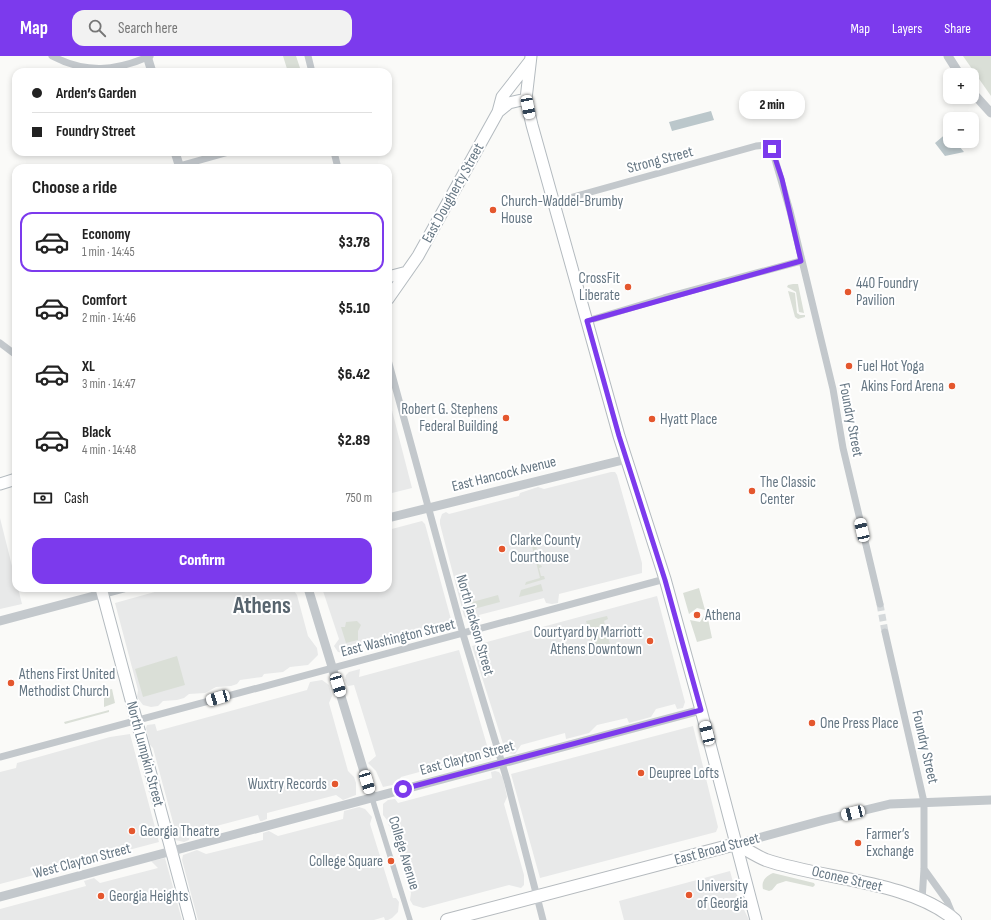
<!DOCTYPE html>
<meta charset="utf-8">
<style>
body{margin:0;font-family:"Sofia Sans Condensed",sans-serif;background:#f2f2f2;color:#222;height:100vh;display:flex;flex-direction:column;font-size:15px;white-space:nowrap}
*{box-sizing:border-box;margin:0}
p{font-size:13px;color:#767676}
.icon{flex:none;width:22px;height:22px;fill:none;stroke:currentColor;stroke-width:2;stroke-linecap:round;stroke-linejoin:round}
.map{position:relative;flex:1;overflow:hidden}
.side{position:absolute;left:12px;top:108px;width:380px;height:428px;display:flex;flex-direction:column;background:#fff;border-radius:12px;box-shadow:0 2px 6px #0003}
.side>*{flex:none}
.top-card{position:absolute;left:12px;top:12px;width:380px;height:88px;border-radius:12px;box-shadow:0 2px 6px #0003;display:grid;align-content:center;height:88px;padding:0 20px;background:#fff}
.tools{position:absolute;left:943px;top:12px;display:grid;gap:8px}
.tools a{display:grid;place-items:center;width:36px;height:36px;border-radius:8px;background:#fff;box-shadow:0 2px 6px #0003;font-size:20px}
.end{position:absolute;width:18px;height:18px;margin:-9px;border:5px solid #7c3aed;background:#fff;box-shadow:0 0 0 2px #fff}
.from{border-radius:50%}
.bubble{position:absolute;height:28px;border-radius:12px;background:#fff;box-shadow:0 2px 6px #0003;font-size:13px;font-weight:800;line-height:28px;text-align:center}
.car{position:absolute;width:12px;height:24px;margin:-12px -6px;border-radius:5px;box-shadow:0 0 3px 1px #0007;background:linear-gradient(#fff 24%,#345 0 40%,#fff 0 76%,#345 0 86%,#fff 0)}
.top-card b{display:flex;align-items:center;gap:14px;height:38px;font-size:15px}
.top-card b+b{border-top:1px solid #e0e0e0}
.top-card i{width:10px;height:10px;background:#222}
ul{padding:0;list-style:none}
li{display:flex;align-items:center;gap:12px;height:60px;margin:0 8px 6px;padding:0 12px;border:2px solid transparent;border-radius:12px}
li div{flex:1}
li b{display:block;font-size:15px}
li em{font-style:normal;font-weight:800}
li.current{border-color:#7c3aed}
li>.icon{width:36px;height:36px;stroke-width:1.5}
h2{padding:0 20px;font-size:18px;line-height:48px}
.pay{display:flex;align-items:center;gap:10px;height:44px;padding:0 20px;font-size:15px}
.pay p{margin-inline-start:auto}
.cta{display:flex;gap:8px;margin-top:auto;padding:8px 20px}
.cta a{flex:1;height:46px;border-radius:12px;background:#7c3aed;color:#fff;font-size:16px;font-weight:800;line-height:46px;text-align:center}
header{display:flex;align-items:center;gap:24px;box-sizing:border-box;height:56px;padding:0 20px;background:#7c3aed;color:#fff}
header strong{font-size:19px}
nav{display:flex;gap:22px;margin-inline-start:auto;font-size:14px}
.search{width:280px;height:36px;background:#f2f2f2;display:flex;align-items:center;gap:10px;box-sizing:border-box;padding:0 14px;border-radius:12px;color:#767676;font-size:15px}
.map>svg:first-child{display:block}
</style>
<header>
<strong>Map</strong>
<div class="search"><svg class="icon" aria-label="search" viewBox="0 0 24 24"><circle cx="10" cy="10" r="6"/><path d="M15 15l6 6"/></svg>Search here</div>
<nav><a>Map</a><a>Layers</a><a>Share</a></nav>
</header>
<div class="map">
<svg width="991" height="864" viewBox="0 0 991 864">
<rect width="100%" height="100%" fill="#fafaf8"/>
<path fill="#e8e9e9" d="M388,339L412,432L388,438Z
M611,416H615L617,419L642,507V517L559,538L558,547L552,548L546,547L544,542L479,559L480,562L475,565L467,563L464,560L440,468V464L442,458L446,456L449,458L519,440L520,437L538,431L544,433Z
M0,462L16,526V532H18L22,548L0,553Z
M422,465L425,468L452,567L451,571L449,572L441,568L359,589L357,595L349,598L338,596L334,590L339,583L322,532H388V474Z
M169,532H292L297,539L308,580L317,592L318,599L308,609L290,611L283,616L264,618L262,621L240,624L237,628L231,630L216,631L205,637L189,638L184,642L177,644L163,645L158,650L151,651L143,649L137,641L138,634L115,547Z
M657,540L685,646L683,652L677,653L675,648L656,653L651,661L629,667L627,662L597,669L589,677L566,683L565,677L521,689L515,698L506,697L472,590Z
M459,594L491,703L486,704L482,699L401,721L397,728L383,731L376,715L368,707L376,700L354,629L348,630L345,624L346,619L349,616L360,613L359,621Z
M322,624L329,629L332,640L329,647L348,715L354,721L356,727V739L343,744L336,739L267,757V763L262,765H260L258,759L190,777L189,784L184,786L175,784L171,774L174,770L153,692L150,689L146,672L147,669L155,668L157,675L307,634L310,626Z
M693,670L718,771L716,776L540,822L511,718Z
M130,678L159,786L0,828V716L16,712L17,707L110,681Z
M495,715L499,716L503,722L507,741L504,748L524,819V829L521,832L509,829L423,852L413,849L410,844L411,837L387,764L383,759V748L388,744L395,743L398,747L492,722L491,716Z
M359,751L365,753L372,761L370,768L393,842H396L399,846L398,856L392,862L388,864H385L384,861L374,864H198L182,804L183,799L197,794L206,798L263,784V777L269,775L278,780L343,763L344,755Z
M165,802L182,864H0V853L86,830L84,825L94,822L100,827L158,812L151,805Z
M730,815L736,837L749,864H624L619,845Z"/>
<path fill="#dadfd7" d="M283,0H296L300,12L288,16Z
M963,0H991V40Z
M793,228H798L804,257L799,256L796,236L787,231L788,229Z
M788,235L795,237L797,257L800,259H805V261L798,263L795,261Z
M534,481L535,485L533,486L534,489H536L537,493L535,494L540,504L538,505L539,509H541L542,511L539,512L541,520H544L545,523L525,529L526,526L540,522L530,482Z
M541,528L543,535L519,541L521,534Z
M699,532L705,554L697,552L689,558L683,537Z
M498,539L500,546L466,555L465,548Z
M705,558H707L712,582L697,586L690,564L700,566Z
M607,560L608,563L604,565L610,588L593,592L586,565Z
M357,565L361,569L358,575V584L346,587L341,571H345L346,566Z
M177,600L185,629L143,641L135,613Z
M112,633L115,647L104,651V638L107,634Z
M109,654V656L65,668L64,666Z
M773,817L814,827L815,829L813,831L786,825L777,828L772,834L769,835L763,833C761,825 766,820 773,817Z"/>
<path fill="#bbc7cb" d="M711,55L714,64L672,75L669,66Z
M948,76L950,85H955L964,96L945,100L935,87Z"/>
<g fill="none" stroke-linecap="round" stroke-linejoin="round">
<path stroke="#d5d9db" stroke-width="7" stroke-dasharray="7 3.5" stroke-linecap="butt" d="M880,548L885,576"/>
<defs>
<path id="secondary" d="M531,0L526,43L532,69L619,380L665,523L701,654L756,864
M498,56L502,41L530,5
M388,221L407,216
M388,243L418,200L498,56L509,47L526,43
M0,428L16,423
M101,532L190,864"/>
<path id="primary" d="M447,864L736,788C746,793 756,800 766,804C824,824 908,824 955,864"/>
</defs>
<use href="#secondary" stroke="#b3babf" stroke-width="13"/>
<use href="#primary" stroke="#b5babe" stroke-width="14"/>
<path stroke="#c3c8cc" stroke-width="5.5" d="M372,742L410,864"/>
<path stroke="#c3c8cc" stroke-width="7" d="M52,0C86,18 116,15 150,0
M308,0L312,16
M334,96L338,112
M179,110L229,96
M555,146L756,90L766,89L772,93L790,155L833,333L843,392L880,548
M587,265L664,242L801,205
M0,287L16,299
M388,304L463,578L507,724L543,864
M885,576L924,746V813L922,844
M0,701L665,523
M924,813L947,845L954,862"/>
<path stroke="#c3c8cc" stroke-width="9" d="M147,0L152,16
M948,0L960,19
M972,36L991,57
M175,96L180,112
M388,462L627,403
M308,532L372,742
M0,565L124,532
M736,788L824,764L890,748L991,744
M0,841L701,654"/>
<use href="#secondary" stroke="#fff" stroke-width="11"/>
<use href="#primary" stroke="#fff" stroke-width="12"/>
</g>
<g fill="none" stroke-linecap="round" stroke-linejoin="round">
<path stroke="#7c3aed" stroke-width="5" d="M403,733L701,654L665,524L619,380L587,265L801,205L782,123L772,93"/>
</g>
<g fill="#e4572e" stroke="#fff" stroke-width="1.5">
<circle cx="493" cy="154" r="4"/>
<circle cx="628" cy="231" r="4"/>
<circle cx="848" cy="236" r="4"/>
<circle cx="849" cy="310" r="4"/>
<circle cx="952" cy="330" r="4"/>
<circle cx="506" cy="362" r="4"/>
<circle cx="652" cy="363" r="4"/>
<circle cx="752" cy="435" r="4"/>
<circle cx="502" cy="493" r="4"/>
<circle cx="697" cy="559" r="4"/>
<circle cx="650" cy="585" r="4"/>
<circle cx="11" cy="627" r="4"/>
<circle cx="812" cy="667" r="4"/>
<circle cx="641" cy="717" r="4"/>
<circle cx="335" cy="728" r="4"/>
<circle cx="132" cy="775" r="4"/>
<circle cx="858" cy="787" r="4"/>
<circle cx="391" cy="805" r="4"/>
<circle cx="689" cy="839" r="4"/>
<circle cx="101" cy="840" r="4"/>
</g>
<g text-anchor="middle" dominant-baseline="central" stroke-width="4" stroke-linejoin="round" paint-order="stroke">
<g font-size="15" fill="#657683" stroke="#fff">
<text transform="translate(660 104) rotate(-15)">Strong Street</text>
<text transform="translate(453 137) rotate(-61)">East Dougherty Street</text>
<text transform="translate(851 364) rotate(79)">Foundry Street</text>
<text transform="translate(504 418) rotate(-14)">East Hancock Avenue</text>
<text transform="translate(475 569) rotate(74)">North Jackson Street</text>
<text transform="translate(398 582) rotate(-14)">East Washington Street</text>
<text transform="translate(925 691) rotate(77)">Foundry Street</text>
<text transform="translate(145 698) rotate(75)">North Lumpkin Street</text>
<text transform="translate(467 702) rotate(-15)">East Clayton Street</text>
<text transform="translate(717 793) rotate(-15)">East Broad Street</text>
<text transform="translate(404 797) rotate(73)">College Avenue</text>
<text transform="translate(82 805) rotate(-15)">West Clayton Street</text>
<text transform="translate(847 823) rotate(13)">Oconee Street</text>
</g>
<g font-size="15" fill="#657683" stroke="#fff" text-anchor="start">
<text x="501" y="145">Church-Waddel-Brumby<tspan x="501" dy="17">House</tspan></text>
<text x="620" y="222" text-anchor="end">CrossFit<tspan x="620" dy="17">Liberate</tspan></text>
<text x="856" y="227">440 Foundry<tspan x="856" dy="17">Pavilion</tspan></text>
<text x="857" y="310">Fuel Hot Yoga</text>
<text x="944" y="330" text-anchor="end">Akins Ford Arena</text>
<text x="498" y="353" text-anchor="end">Robert G. Stephens<tspan x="498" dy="17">Federal Building</tspan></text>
<text x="660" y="363">Hyatt Place</text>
<text x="760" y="426">The Classic<tspan x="760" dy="17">Center</tspan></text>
<text x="510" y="484">Clarke County<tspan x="510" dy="17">Courthouse</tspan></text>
<text x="705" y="559">Athena</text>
<text x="642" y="576" text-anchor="end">Courtyard by Marriott<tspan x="642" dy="17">Athens Downtown</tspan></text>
<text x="19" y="618">Athens First United<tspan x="19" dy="17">Methodist Church</tspan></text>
<text x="820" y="667">One Press Place</text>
<text x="649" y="717">Deupree Lofts</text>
<text x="327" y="728" text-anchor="end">Wuxtry Records</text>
<text x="140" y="775">Georgia Theatre</text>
<text x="866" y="778">Farmer’s<tspan x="866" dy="17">Exchange</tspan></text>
<text x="383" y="805" text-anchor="end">College Square</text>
<text x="697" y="830">University<tspan x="697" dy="17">of Georgia</tspan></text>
<text x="109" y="840">Georgia Heights</text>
</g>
<g font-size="23" font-weight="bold" fill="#57646e" stroke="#fff">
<text x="262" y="550">Athens</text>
</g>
</g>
</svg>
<div class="tools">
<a>+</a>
<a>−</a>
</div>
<i class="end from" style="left:403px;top:733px"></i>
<i class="end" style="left:772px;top:93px"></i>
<div class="bubble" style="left:739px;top:35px;width:66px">2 min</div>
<i class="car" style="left:528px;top:51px;rotate:169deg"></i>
<i class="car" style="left:862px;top:474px;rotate:347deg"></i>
<i class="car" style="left:338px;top:629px;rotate:163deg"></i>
<i class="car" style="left:218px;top:642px;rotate:254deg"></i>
<i class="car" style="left:707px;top:677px;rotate:346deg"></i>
<i class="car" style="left:367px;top:726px;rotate:163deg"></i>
<i class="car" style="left:853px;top:757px;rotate:256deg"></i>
<div class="top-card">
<b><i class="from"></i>Arden’s Garden</b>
<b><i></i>Foundry Street</b>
</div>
<section class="side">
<h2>Choose a ride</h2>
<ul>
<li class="current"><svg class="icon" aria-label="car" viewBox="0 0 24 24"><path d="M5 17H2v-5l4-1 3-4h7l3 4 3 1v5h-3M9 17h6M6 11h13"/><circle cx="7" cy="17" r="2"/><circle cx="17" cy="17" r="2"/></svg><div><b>Economy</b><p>1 min · 14:45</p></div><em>$3.78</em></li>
<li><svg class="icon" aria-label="car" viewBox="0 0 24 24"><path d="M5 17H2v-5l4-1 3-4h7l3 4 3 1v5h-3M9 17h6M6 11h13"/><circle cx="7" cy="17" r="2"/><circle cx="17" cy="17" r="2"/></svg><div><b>Comfort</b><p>2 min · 14:46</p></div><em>$5.10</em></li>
<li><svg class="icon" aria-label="car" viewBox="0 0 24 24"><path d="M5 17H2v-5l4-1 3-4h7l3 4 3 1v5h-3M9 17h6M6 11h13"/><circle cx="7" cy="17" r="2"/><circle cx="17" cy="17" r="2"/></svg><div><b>XL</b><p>3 min · 14:47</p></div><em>$6.42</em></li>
<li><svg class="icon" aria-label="car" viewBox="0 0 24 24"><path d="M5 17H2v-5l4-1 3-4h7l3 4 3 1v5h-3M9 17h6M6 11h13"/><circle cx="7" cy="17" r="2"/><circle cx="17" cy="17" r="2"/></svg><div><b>Black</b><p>4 min · 14:48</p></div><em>$2.89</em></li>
</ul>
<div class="pay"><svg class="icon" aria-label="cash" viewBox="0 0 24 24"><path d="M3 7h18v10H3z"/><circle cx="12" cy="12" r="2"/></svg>Cash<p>750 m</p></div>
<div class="cta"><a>Confirm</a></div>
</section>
</div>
